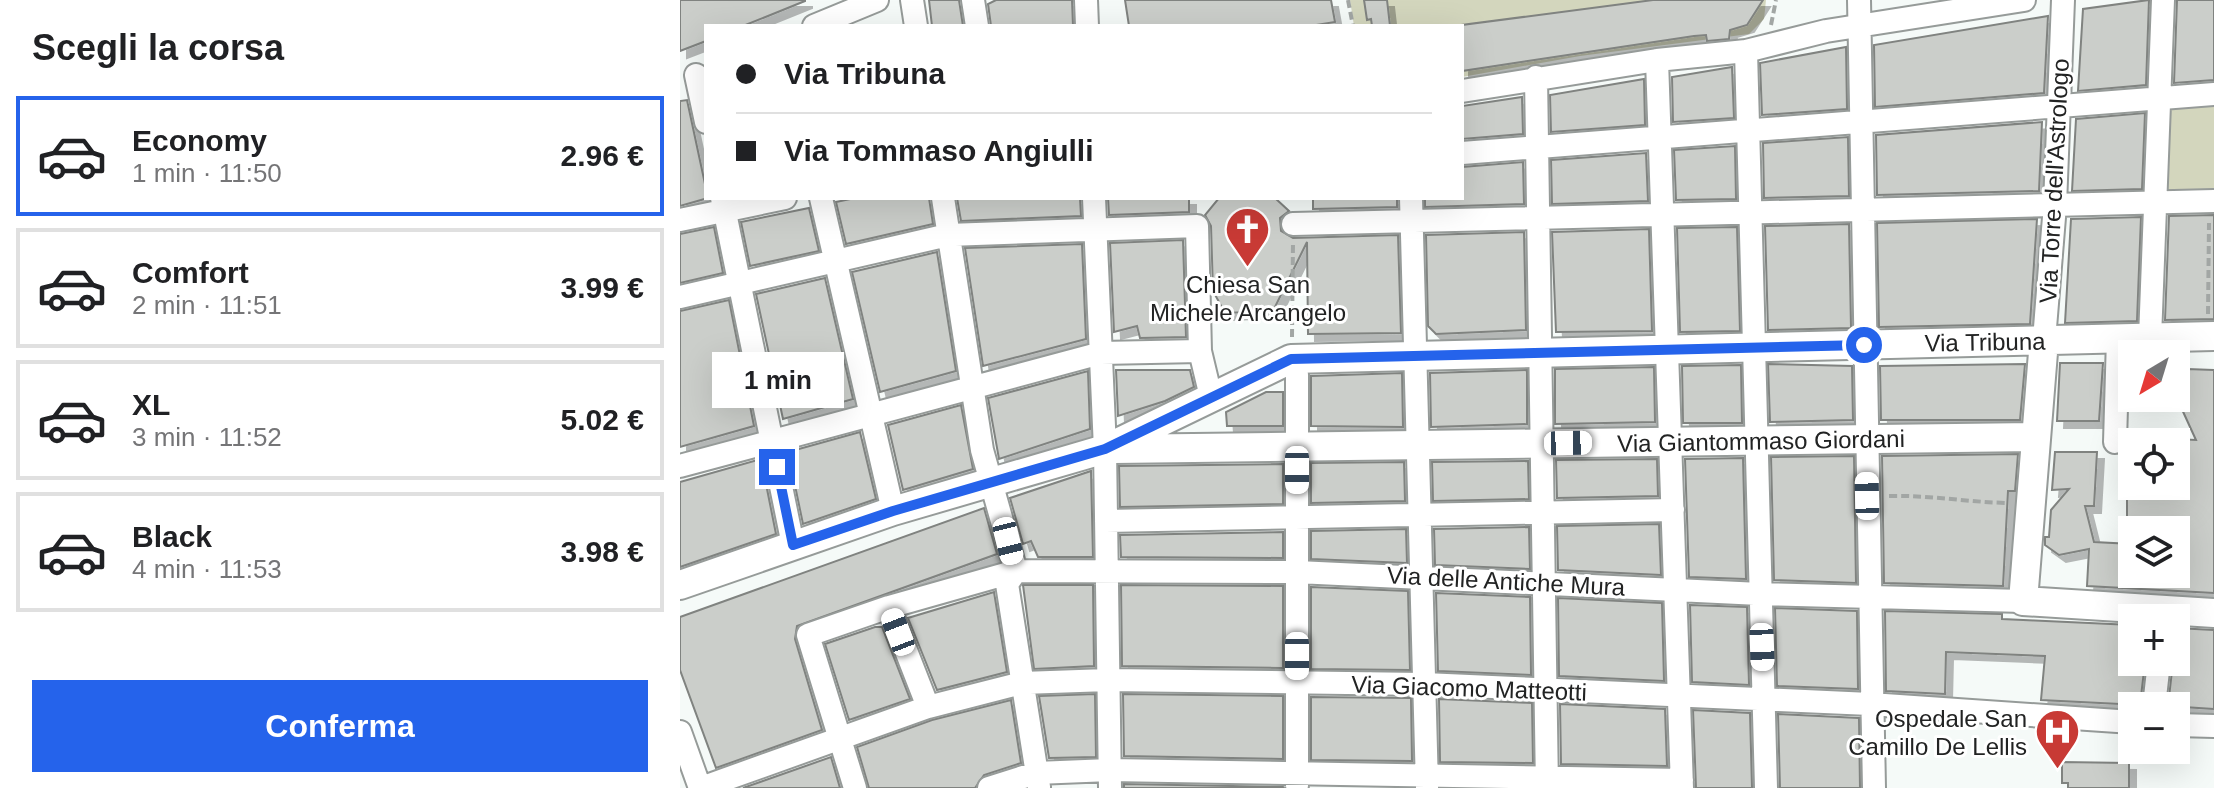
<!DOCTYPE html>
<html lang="it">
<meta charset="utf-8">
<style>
body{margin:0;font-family:Helvetica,sans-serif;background:#f2f2f2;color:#202124;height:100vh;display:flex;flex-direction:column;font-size:30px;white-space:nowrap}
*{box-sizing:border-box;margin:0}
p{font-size:26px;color:#757577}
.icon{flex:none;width:44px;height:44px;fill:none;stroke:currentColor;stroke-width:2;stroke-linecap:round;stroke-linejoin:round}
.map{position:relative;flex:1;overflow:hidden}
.sheet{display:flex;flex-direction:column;background:#fff;width:680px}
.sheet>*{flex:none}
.guide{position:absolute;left:24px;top:24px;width:760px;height:176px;border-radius:0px;box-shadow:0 8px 32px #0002;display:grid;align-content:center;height:176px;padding:0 32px;background:#fff}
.needle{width:52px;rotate:218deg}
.fabs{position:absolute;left:1438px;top:340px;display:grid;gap:16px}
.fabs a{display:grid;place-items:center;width:72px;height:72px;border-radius:0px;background:#fff;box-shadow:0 8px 32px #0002;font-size:40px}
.end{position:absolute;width:36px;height:36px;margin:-18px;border:10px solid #2563eb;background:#fff;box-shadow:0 0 0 4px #fff}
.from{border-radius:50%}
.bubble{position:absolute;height:56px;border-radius:0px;background:#fff;box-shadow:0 8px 32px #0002;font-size:26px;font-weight:700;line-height:56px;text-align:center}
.car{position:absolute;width:24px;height:48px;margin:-24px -12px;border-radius:10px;box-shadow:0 0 6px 2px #0007;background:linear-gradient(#fff 24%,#345 0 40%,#fff 0 76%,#345 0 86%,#fff 0)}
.guide b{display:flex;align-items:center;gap:28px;height:76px;font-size:30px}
.guide b+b{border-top:2px solid #e0e0e0}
.guide i{width:20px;height:20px;background:#202124}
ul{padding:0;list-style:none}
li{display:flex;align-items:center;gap:24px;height:120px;margin:0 16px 12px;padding:0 16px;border:4px solid #e0e0e0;border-radius:0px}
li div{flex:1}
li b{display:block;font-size:30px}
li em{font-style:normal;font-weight:700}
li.current{border-color:#2563eb}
li>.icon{width:72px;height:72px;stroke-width:1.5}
h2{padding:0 32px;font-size:36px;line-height:96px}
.cta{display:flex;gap:16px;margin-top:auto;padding:16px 32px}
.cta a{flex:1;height:92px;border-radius:0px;background:#2563eb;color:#fff;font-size:32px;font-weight:700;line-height:92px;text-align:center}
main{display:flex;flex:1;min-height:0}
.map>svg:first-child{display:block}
</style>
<main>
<section class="sheet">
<h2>Scegli la corsa</h2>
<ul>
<li class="current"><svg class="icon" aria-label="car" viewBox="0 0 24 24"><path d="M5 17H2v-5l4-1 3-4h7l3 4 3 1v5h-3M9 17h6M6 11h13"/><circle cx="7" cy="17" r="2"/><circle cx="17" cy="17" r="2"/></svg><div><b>Economy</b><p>1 min · 11:50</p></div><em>2.96 €</em></li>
<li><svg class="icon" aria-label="car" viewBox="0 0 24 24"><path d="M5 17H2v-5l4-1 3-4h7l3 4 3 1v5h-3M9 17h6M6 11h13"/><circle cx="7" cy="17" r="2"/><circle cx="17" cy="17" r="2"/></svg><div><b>Comfort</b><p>2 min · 11:51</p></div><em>3.99 €</em></li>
<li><svg class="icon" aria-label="car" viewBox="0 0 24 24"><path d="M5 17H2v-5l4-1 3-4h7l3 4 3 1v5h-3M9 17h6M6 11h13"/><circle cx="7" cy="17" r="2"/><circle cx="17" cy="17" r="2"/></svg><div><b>XL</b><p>3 min · 11:52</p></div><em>5.02 €</em></li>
<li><svg class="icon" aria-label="car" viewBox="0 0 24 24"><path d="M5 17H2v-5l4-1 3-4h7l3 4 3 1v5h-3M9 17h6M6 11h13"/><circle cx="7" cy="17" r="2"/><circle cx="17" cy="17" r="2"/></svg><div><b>Black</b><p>4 min · 11:53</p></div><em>3.98 €</em></li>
</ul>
<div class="cta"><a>Conferma</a></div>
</section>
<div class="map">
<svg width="1534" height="788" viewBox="0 0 1534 788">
<defs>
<filter id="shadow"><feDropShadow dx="7" dy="7" stdDeviation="0" flood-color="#0004"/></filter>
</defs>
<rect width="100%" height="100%" fill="#f5faf8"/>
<path fill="#d3d6bd" d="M670,0H1086L1084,19L1069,34L900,56L782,77V26H674Z
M1534,104V195H1482L1487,106Z"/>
<path fill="#cbceca" stroke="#808380" stroke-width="2" filter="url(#shadow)" d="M0,0H125V1L63,26H26V41L0,51Z
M249,0H279L283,26H252Z
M316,0H392L393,26H311L308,4Z
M445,0H651L655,22L630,26H449Z
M684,0H707L710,26H692L691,19L687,20Z
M973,0H1083L1067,25L1050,30L1049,39L1027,41L1026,35L1014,36L782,71V25Z
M1469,0L1466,85L1398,91L1403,9Z
M1497,0H1534V80L1494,83Z
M1368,16L1364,93L1195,107L1194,45Z
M1166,47L1167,109L1082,115L1080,63Z
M1052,67L1054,118L993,122L992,77Z
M964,79L965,125L871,132L870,95Z
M842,97L843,134L782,139V106Z
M7,100L28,198L0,206V101Z
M1465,113L1462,189L1392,191L1396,119Z
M1362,122L1359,191L1197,195L1196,135Z
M1168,137L1169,196L1084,198L1083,143Z
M1055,146L1056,199L996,200L994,150Z
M966,153L968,201L872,204L871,160Z
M843,162L844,204L745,207V198H782V167Z
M175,198H249L253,224L166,244L156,202Z
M277,198H400L401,216L281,221Z
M428,198H509V212L429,215Z
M539,198H595L609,211L600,218L601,231L613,238L718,235L721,333L628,334L627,242L593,311L545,313L533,291L531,226L525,215Z
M633,198H717V207L633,209Z
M129,208L139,251L70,266L61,222Z
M1534,215V319L1485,320L1489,216Z
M1461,217L1457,321L1385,323L1391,219Z
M1357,219L1350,324L1199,327L1197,223Z
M1169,224L1171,328L1088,330L1085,226Z
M34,227L43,273L0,283V234Z
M1057,227L1060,331L1000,332L997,228Z
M969,229L972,331L876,332L872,232Z
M844,232L846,330L756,334L748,326L746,235Z
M503,240L506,337L460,338L457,326L434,332L430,243Z
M402,244L406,339L303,366L285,248Z
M257,252L276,371L200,392L172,272Z
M145,278L173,399L103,419L76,294Z
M49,300L74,426L0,447V311Z
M1380,363H1423L1419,421H1377Z
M1088,364L1172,366L1173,420L1090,422Z
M1345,364L1340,420H1201L1200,366Z
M1061,365L1062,423H1003L1002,366Z
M974,367L975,422L875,424V369Z
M1507,369L1534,370V593L1407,586L1409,549L1379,555L1365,545V537H1369L1371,510L1389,489L1372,490L1375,452H1417L1414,506H1405L1414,542L1452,544V574H1496V530H1447V486H1496V439L1516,440L1500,405L1506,403Z
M436,370H510L514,387L485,401L438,416Z
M847,370V424L751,427L750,373Z
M408,371L410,429L319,459L308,398Z
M722,373L723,427L631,426V376Z
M586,392H603V426H547L546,412Z
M281,405L293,469L223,490L208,425Z
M180,432L196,499L123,524L108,452Z
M1338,454L1335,491H1328L1323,586L1204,583L1202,456Z
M1174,456L1176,583L1094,580L1091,457Z
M1063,458L1066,579L1009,577L1005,459Z
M81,459L96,534L0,567V482Z
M977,459L978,496L877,498L876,460Z
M848,461L849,499L753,501L752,462Z
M724,462L725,501L631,503V463Z
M603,464V504L440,507L439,466Z
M411,471L413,557H358L351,541L343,544L330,498Z
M304,508L317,554L117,626L115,639L142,730L36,768L0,670V617Z
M979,524L981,575L878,570L877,526Z
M849,527L850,569L755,565L754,529Z
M726,529L727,563L631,559V531Z
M603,532V558L441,557L440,535Z
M343,585H413L414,666L354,669Z
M441,585L603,586V668L442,666Z
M631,587L728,591L730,670L631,669Z
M314,592L327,672L257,690L228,618Z
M756,593L850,597L851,675L758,671Z
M878,598L982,603L984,681L879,676Z
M1010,605L1067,607L1069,685L1012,682Z
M1095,608L1177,611L1178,689L1097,686Z
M1205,611L1322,614V619L1452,625V662H1465L1460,705L1361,700L1365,656L1266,652L1265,694L1206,691Z
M195,627H202L230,699L169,720L145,644Z
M1496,628L1534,630V709L1488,706L1493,662H1496Z
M415,694L416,757L369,758L359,696Z
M443,694L603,696V759L444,756Z
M631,697L731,698L732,761L631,760Z
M759,699L852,703L853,763L760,762Z
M331,700L341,763L304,775L295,788H189L177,747L252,720Z
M880,704L985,709L987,766L881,764Z
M1013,710L1070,713L1072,788H1016Z
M1098,714L1179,718L1180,788H1100Z
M151,757L160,788H63Z
M1382,762L1449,763V788H1388V783H1382Z
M444,784L603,787L604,788H444Z"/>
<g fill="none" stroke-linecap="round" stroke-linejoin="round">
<defs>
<path id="minor" d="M232,0L236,26
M293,0L297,26
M406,0L407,26
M1179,0L1194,788
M134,26L197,0
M1066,51L1086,788
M977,60L1002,788
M16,75L26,122
M856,77L867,788
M782,91L977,60L1066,51L1146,31L1344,0
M782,153L1534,94
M42,198L113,545
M141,198L213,511
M263,198L302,450L336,571L327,584L359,787
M414,198L425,449L430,788
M731,198L747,787
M0,220L105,198
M613,224L1534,201
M0,297L268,235L517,226L520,351L531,397
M1470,338L1483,0
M1364,340L1375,205L1383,0
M617,375V785
M1435,442L1438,338
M0,466L421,353L520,351
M426,521L993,510
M209,607L248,707
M1474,706L1479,662
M1496,725L1534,726
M0,732L20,788
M21,788L248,707L342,683L428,680L744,684L1190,704L1452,722
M175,788L128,635L209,607L336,571L617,572L1080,594L1343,601
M309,788L356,773L430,770L1002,780"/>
<path id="major" d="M1364,340L1343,601L1534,613
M434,449L1354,437
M0,585L213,511L425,449L611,359L1534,336"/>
</defs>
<use href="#minor" stroke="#969b99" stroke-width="26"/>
<use href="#major" stroke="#969b99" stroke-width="32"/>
<path stroke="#a2a6a4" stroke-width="4" stroke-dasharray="8 4" stroke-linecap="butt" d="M668,0L673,26
M1091,25L1096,0
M1528,314L1529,223
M612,337L613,242
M1209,496C1250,495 1286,502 1327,503"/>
<use href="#minor" stroke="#fff" stroke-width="22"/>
<use href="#major" stroke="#fff" stroke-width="28"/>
</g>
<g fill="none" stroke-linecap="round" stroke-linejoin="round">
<path stroke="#2563eb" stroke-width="10" d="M97,467L113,545L213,511L425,449L611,359L1184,345"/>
</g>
<defs>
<symbol id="church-pin" viewBox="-11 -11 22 30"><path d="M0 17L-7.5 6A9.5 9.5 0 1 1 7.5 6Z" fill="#c83a35" stroke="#fff"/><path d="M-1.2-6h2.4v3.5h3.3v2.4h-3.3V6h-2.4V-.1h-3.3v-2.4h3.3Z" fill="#fff"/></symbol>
<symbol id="hospital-pin" viewBox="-11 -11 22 30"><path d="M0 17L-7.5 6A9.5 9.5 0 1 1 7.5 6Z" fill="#c83a35" stroke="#fff"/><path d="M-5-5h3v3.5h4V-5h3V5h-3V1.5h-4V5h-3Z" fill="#fff"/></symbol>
</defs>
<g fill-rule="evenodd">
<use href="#church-pin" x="542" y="204" width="51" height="69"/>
<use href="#hospital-pin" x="1352" y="706" width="51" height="69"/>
</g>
<g text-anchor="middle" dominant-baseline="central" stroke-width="6" stroke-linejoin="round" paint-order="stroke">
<g font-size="24" fill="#222323" stroke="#fff">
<text transform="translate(1374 181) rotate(-87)">Via Torre dell'Astrologo</text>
<text transform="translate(1305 342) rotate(-1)">Via Tribuna</text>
<text transform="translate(1081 441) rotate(-1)">Via Giantommaso Giordani</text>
<text transform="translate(826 581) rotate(3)">Via delle Antiche Mura</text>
<text transform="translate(789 688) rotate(2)">Via Giacomo Matteotti</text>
</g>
<g font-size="24" fill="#222323" stroke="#fff">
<text x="568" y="284">Chiesa San<tspan x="568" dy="28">Michele Arcangelo</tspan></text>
<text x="1347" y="718" text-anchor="end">Ospedale San<tspan x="1347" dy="28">Camillo De Lellis</tspan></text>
</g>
</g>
</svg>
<div class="fabs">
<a><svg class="needle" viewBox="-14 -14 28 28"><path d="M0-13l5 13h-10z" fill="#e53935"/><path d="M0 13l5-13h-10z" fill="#757577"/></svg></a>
<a><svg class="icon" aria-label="locate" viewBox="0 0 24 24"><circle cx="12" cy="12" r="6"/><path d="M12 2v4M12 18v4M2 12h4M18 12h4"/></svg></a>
<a><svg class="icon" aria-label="layers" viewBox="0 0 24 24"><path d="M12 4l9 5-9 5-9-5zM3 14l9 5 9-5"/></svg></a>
<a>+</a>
<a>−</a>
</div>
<i class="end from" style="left:1184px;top:345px"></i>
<i class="end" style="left:97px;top:467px"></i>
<div class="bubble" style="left:32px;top:352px;width:132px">1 min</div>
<i class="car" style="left:888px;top:443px;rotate:89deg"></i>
<i class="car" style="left:617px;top:470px;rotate:180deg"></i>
<i class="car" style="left:1187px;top:496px;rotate:359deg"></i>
<i class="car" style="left:328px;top:541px;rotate:166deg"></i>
<i class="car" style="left:218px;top:632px;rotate:339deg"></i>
<i class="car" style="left:1082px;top:647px;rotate:178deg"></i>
<i class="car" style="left:617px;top:656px;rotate:180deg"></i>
<div class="guide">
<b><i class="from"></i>Via Tribuna</b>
<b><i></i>Via Tommaso Angiulli</b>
</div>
</div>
</main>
